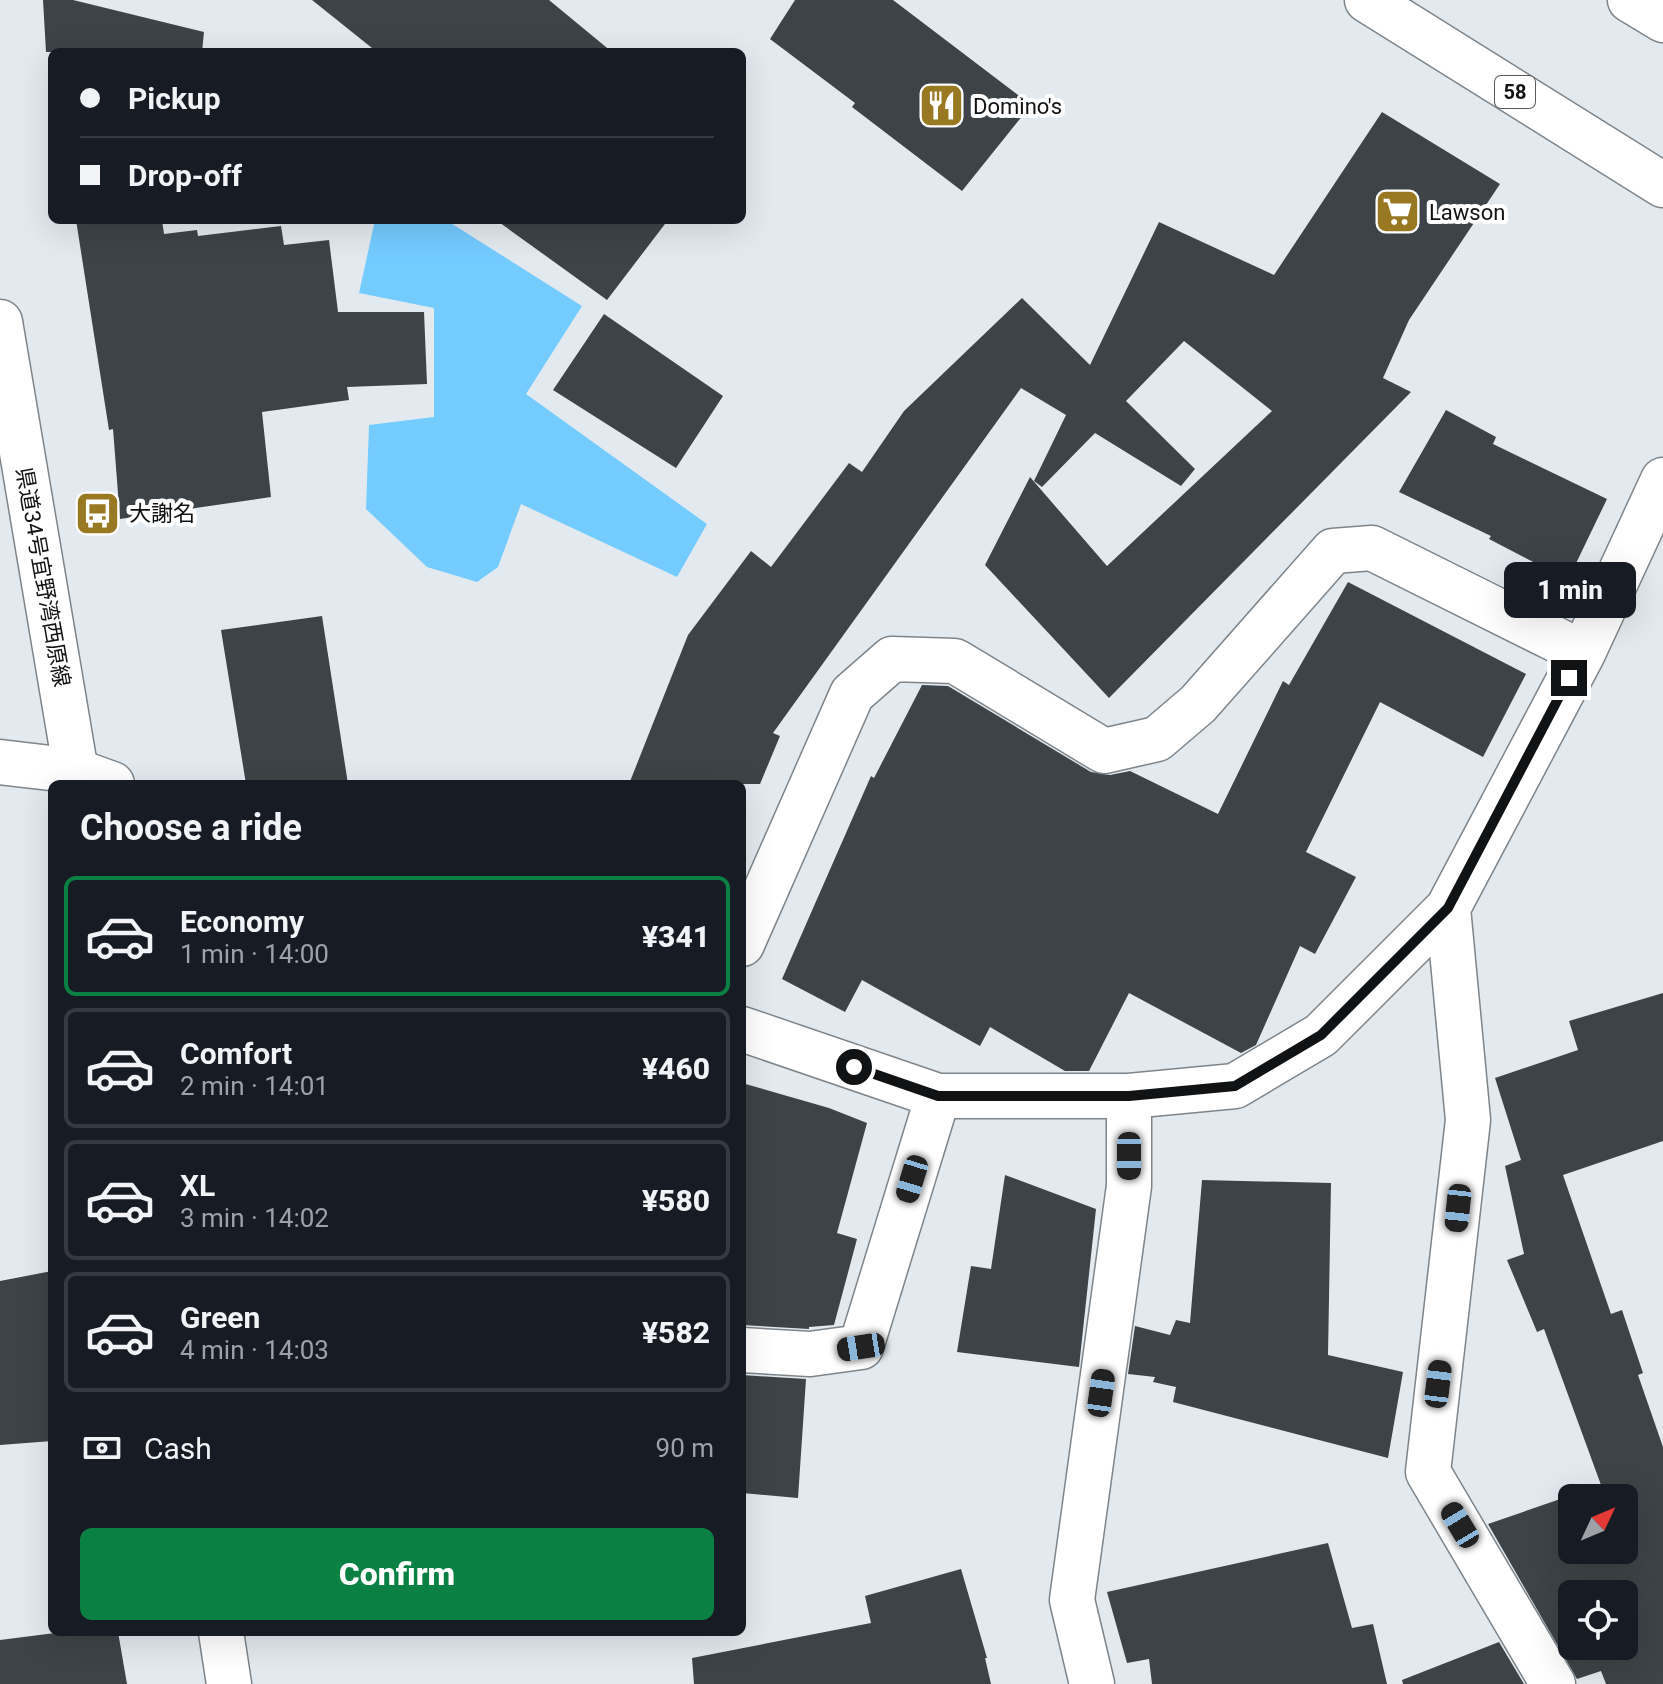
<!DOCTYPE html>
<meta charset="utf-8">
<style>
body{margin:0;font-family:Roboto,"Noto Sans JP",sans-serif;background:#20242c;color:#f1f3f6;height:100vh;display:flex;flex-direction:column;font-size:30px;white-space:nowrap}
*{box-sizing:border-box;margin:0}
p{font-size:26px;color:#9ea1a6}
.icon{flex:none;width:44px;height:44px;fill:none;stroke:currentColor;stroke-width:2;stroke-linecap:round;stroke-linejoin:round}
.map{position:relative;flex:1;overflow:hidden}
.drawer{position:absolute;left:48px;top:780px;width:698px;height:856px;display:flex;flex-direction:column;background:#171b24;border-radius:12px;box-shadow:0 8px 32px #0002}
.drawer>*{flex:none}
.guide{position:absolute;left:48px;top:48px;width:698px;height:176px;border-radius:12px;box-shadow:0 8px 32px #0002;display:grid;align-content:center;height:176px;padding:0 32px;background:#171b24}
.needle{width:52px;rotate:46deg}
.buttons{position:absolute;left:1558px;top:1484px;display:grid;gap:16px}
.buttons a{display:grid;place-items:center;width:80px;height:80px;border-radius:12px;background:#171b24;box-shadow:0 8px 32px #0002;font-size:40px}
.end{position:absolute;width:36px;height:36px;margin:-18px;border:10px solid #101214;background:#fff;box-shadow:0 0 0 4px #fff}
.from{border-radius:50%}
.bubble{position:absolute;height:56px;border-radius:12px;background:#171b24;box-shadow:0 8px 32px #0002;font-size:26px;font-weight:800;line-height:56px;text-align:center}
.car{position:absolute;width:24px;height:48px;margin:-24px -12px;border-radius:10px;box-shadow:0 0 6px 2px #0007;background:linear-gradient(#222 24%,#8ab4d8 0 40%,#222 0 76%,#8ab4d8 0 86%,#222 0)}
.guide b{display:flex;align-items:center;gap:28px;height:76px;font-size:30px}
.guide b+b{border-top:2px solid #363941}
.guide i{width:20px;height:20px;background:#f1f3f6}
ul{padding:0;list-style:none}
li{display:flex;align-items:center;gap:24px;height:120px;margin:0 16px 12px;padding:0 16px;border:4px solid #363941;border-radius:12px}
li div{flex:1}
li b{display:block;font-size:30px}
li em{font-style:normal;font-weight:800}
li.active{border-color:#0b8043}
li>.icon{width:72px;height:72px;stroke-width:1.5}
h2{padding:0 32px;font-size:36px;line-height:96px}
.pay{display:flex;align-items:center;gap:20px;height:88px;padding:0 32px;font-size:30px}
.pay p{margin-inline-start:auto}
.button{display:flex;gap:16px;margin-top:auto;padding:16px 32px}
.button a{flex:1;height:92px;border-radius:12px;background:#0b8043;color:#fff;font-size:32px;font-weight:800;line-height:92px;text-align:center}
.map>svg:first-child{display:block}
</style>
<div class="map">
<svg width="1663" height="1684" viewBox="0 0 1663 1684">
<rect width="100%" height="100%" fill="#e3eaef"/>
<path fill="#74cbff" d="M375,220H446L582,306L526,394L707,524L677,577L521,504L498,567L477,582L427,567L366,509L369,425L434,417V308L359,293Z"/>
<path fill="#3d4347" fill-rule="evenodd" d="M43,0H73L204,32L202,52H46Z
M312,0H549L612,52H377Z
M795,0H893L1031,105L962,191L852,107L855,103L770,39Z
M1382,112L1500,184L1409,320L1383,378L1411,392L1109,698L985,565L1030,477L1107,566L1272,411L1184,341L1126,401L1195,469L1181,486L1095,433L1042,487L1034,481L1066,415L1021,388L773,733L780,736L760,784H629L688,635L751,551L771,567L849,463L862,472L904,411L1022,298L1090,365L1159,222L1274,275Z
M76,220H162L164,234L197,230L198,236L281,226L284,245L329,240L338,312H424L427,384L347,387L349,400L262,412L271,497L120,519L113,429L109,430Z
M496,220H668L607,300Z
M604,314L723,396L676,468L553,390Z
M1446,410L1496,437L1493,444L1607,499L1568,580L1489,539L1491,536L1399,492Z
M1348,582L1526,674L1483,757L1380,702L1306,852L1356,877L1315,954L1300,946L1256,1045L1241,1053L1129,993L1089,1071H1065L990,1027L980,1046L862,980L845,1012L782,979L871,776L874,778L922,685L948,686L1091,772L1110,775L1130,771L1218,814L1283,681L1289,685Z
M322,616L348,784H246L221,630Z
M1663,993V1141L1563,1175L1611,1314L1622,1310L1643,1373L1638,1375L1663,1447V1684H1606L1601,1671L1577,1679L1488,1524L1601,1485L1544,1329L1537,1332L1507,1260L1524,1254L1505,1166L1521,1160L1495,1078L1578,1050L1569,1021ZM1572,1498H1624V1550H1572ZM1572,1594H1624V1646H1572Z
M742,1083L829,1108L867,1123L837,1233L857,1239L834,1325L809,1327V1329L742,1325Z
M1005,1175L1096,1209L1079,1367L957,1352L971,1266L991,1269Z
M1202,1180L1331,1183L1328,1355L1403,1372L1388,1458L1173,1402L1176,1387L1153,1382L1155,1377L1128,1374L1135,1326L1170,1335L1176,1320L1190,1323Z
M52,1271V1441L0,1445V1281Z
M742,1375L806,1379L798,1498L742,1493Z
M1328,1543L1352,1628L1373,1624L1387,1684H1152L1149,1659L1127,1663L1107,1592Z
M961,1569L987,1658H985L991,1684H694L692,1658L871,1623L865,1596Z
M63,1632H118L127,1684H0V1640Z
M1499,1642L1524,1684H1403L1402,1680Z"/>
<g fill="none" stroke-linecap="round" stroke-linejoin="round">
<defs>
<path id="minor" d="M0,762L76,771L112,784
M1448,908L1468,1120L1428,1472L1553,1684
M742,944L852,694L892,659L955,661L1104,751L1157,739L1198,704L1333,551L1372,548L1583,653
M742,1029L938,1096H1129L1235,1086L1321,1035L1448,908L1583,653L1663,480
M742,1350L810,1354L861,1347L938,1096
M1092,1684L1072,1600L1129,1186V1096"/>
<path id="major" d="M0,322L78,784
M221,1632L229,1684"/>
<path id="highway" d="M1367,0L1663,185
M1630,0L1663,20"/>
</defs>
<use href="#minor" stroke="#7e858a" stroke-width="47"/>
<use href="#major" stroke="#7e858a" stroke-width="47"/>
<use href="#highway" stroke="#7e858a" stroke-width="47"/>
<use href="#minor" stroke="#fff" stroke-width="44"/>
<use href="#major" stroke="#fff" stroke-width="44"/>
<use href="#highway" stroke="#fff" stroke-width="44"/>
</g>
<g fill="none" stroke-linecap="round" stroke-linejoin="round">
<path stroke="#101214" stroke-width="10" d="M854,1067L938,1096H1129L1235,1086L1321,1035L1448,908L1569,678"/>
</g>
<defs>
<symbol id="restaurant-square" viewBox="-11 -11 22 22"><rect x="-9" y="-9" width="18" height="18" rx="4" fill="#997822" stroke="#fff"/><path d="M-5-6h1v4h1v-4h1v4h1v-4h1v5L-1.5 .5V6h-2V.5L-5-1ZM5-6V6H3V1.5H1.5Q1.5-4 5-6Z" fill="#fff"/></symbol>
<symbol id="supermarket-square" viewBox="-11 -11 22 22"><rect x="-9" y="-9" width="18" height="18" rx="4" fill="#997822" stroke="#fff"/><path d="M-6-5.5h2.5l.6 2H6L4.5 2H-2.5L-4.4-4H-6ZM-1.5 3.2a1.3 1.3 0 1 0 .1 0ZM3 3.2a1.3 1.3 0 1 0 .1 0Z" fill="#fff"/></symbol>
<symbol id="bus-square" viewBox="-11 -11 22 22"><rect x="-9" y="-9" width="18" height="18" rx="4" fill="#997822" stroke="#fff"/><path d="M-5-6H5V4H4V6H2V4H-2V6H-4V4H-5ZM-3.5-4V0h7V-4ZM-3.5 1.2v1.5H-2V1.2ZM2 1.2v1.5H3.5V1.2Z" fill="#fff"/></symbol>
</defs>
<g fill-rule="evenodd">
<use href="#restaurant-square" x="916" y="80" width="51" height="51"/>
<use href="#supermarket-square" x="1372" y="186" width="51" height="51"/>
<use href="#bus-square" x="72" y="488" width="51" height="51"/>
</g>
<g text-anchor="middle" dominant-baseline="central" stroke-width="8" stroke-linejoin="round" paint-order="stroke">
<rect fill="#fff" stroke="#58595a" stroke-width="2" x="1495" y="76" width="40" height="32" rx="6"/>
<g font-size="20" font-weight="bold" fill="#101214">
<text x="1515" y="92">58</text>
</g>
<g font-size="22" fill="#101214" stroke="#fff" text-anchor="start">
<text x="973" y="106">Domino's</text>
<text x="1429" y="212">Lawson</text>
<text x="129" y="513">大謝名</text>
</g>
<g font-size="22" fill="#101214" stroke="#fff">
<text transform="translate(43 577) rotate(80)">県道34号宜野湾西原線</text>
</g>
</g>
</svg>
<div class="buttons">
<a><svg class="needle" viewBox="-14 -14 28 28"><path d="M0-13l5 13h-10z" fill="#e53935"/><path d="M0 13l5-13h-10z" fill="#9ea1a6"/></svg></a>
<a><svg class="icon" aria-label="locate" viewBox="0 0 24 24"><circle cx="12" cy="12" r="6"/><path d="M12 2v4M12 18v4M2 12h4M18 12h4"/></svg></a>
</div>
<i class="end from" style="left:854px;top:1067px"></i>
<i class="end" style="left:1569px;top:678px"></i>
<div class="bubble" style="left:1504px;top:562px;width:132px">1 min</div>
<i class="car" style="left:1129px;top:1156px;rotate:180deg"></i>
<i class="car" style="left:912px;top:1179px;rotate:197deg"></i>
<i class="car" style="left:1458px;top:1208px;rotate:186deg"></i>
<i class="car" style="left:861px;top:1347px;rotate:261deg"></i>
<i class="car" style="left:1438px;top:1384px;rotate:7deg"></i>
<i class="car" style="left:1101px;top:1393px;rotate:8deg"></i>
<i class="car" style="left:1460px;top:1525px;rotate:329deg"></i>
<div class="guide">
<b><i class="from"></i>Pickup</b>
<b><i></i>Drop-off</b>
</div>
<section class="drawer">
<h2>Choose a ride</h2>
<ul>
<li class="active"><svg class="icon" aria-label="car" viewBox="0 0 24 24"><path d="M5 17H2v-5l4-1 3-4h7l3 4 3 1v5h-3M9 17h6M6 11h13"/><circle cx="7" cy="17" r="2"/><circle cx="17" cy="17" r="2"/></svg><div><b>Economy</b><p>1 min · 14:00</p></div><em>¥341</em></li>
<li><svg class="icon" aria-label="car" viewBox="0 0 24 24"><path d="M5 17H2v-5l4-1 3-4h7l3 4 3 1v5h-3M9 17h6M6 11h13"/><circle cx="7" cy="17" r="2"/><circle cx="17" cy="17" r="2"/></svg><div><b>Comfort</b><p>2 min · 14:01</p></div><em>¥460</em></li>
<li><svg class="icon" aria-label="car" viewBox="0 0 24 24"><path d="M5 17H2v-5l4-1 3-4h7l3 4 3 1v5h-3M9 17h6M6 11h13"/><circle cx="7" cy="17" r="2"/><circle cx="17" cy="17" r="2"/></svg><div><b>XL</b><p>3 min · 14:02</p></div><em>¥580</em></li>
<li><svg class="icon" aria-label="car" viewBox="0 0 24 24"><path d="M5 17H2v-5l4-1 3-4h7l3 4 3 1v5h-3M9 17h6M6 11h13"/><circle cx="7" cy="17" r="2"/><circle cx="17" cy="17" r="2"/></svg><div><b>Green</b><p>4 min · 14:03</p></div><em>¥582</em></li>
</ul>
<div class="pay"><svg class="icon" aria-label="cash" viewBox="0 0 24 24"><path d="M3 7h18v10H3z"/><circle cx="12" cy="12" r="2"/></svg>Cash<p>90 m</p></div>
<div class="button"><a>Confirm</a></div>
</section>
</div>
